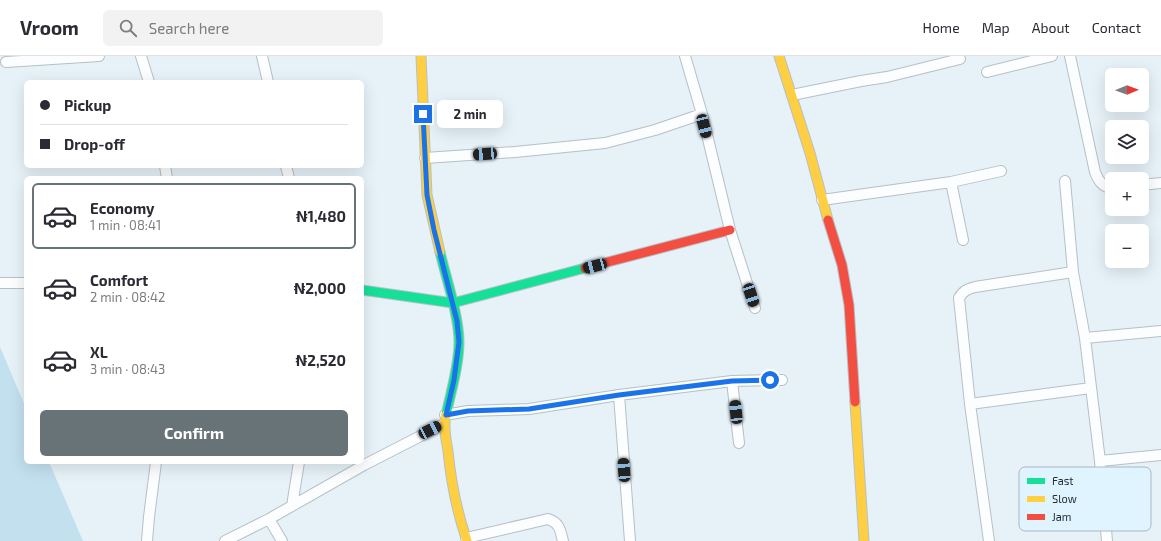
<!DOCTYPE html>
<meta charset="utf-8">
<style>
body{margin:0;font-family:"Exo 2",sans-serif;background:#f2f2f3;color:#2b2b33;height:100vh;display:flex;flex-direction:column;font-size:15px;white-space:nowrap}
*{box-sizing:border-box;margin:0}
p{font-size:13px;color:#7c7c81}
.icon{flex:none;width:22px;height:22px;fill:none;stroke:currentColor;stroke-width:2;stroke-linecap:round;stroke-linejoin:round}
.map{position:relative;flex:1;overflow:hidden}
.panel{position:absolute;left:24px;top:120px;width:340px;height:288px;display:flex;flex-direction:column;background:#fff;border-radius:6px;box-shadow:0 4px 16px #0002}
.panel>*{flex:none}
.top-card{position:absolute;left:24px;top:24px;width:340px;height:88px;border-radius:6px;box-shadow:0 4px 16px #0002;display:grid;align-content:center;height:88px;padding:0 16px;background:#fff}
.needle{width:26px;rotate:89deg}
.fabs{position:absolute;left:1105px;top:12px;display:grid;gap:8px}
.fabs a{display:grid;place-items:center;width:44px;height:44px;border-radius:6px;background:#fff;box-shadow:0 4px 16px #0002;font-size:20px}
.end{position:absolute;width:18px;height:18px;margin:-9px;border:5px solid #1a73e8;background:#fff;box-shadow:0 0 0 2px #fff}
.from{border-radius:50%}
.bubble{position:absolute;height:28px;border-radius:6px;background:#fff;box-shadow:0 4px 16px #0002;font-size:13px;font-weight:700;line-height:28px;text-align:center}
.car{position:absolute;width:12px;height:24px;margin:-12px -6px;border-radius:5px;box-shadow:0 0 3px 1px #0007;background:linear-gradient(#222 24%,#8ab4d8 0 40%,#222 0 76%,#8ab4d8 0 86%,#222 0)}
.top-card b{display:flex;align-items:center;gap:14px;height:38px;font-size:15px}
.top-card b+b{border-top:1px solid #e1e1e2}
.top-card i{width:10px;height:10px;background:#2b2b33}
ul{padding:7px 0 0;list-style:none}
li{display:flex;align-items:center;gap:12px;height:66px;margin:0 8px 6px;padding:0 8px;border:2px solid transparent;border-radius:6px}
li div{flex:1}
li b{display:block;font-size:15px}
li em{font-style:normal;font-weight:700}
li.current{border-color:#687378}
li>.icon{width:36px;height:36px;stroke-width:1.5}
.primary-button{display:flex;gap:8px;margin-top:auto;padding:8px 16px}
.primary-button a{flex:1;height:46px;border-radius:6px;background:#687378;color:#fff;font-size:16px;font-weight:700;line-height:46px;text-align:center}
header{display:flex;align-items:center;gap:24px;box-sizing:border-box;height:56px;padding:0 20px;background:#fff;border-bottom:1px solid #e1e1e2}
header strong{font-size:19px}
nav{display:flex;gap:22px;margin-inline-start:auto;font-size:14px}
.search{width:280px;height:36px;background:#f2f2f3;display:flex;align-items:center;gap:10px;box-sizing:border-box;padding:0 14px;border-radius:6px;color:#7c7c81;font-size:15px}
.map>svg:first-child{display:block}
</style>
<header>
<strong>Vroom</strong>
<div class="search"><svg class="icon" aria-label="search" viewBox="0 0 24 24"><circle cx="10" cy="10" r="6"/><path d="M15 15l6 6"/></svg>Search here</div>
<nav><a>Home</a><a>Map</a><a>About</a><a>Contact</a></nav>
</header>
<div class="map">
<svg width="1161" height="485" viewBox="0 0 1161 485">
<rect width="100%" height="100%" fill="#e6f2f8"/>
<path fill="#c3e0ef" d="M0,291L26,352V406H49L83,485H0Z"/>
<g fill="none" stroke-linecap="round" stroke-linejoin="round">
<defs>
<path id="street" d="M141,0L149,26
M262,0L268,26
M685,0L702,58L730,174L755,252
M1070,0L1095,116C1098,124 1102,131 1112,132
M6,6L99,0
M987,16L1052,0
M792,39L861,25L887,21L960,3
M425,102L515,96L605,87L655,74L702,58
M165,110L167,122
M286,110L289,122
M1065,125L1073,216L1085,282L1100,405L1107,485
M951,126L963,184
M1142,129L1161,127
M822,144L951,126L1001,115
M0,227H26
M1085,282L1161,275
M732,325L739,387
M619,339L630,485
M970,348L1091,332
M445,359L468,355L529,353L619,339L732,325L782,324
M1100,405L1161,399
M292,450L299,406
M269,463L282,485
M466,482L548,463C560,467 560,474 563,485
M147,485L149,461L156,406
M225,485L269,463L364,409L444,368
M989,485L970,348L959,242C963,235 967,233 975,231L1073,216"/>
<path id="fast" d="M440,196C446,222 459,260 459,286C459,310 451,335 446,359
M362,234L453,247L585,212"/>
<path id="slow" d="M421,0L427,139L440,196
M779,0L810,97L828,164
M855,346L864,485
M446,359C443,371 446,383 448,395C451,426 457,456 467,485"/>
<path id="jam" d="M828,164L842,209L849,249L855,346
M585,212L730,174"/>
</defs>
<use href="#street" stroke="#b6c0c5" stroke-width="12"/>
<use href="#fast" stroke="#b6c0c5" stroke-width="11"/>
<use href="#slow" stroke="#b6c0c5" stroke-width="11"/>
<use href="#jam" stroke="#b6c0c5" stroke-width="11"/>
<use href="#street" stroke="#fbfdfe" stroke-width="10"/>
<use href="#fast" stroke="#16e098" stroke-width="9"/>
<use href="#slow" stroke="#ffcf43" stroke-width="9"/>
<use href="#jam" stroke="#f24e42" stroke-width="9"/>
</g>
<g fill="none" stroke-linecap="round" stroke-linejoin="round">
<path stroke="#1a73e8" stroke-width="5" d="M423,58L427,139L434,174L457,265L459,286L454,324L446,359L468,355L529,353L619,339L732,325L770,324"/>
</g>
<rect x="1019" y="411" width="132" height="64" rx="6" fill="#dff4ff" stroke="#a7b9c2" stroke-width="1"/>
<rect x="1027" y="422" width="18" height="6" fill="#16e098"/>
<rect x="1027" y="440" width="18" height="6" fill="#ffcf43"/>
<rect x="1027" y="458" width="18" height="6" fill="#f24e42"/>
<g font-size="11" fill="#242e33">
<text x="1052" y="429">Fast</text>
<text x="1052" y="447">Slow</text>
<text x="1052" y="465">Jam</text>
</g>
</svg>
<div class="fabs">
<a><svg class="needle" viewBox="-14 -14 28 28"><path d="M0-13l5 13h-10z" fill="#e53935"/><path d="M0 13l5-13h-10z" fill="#7c7c81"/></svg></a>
<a><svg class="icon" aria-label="layers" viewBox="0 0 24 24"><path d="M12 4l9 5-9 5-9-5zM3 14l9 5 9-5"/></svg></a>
<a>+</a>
<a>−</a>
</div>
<i class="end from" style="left:770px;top:324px"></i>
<i class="end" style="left:423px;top:58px"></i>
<div class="bubble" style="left:437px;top:44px;width:66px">2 min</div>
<i class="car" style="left:704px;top:70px;rotate:166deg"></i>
<i class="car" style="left:485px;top:98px;rotate:266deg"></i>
<i class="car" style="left:595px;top:210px;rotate:255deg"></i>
<i class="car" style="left:751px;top:239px;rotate:162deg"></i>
<i class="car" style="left:736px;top:356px;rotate:354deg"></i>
<i class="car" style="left:430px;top:374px;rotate:63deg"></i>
<i class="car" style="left:624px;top:414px;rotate:356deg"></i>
<div class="top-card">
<b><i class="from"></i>Pickup</b>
<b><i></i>Drop-off</b>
</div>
<section class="panel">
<ul>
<li class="current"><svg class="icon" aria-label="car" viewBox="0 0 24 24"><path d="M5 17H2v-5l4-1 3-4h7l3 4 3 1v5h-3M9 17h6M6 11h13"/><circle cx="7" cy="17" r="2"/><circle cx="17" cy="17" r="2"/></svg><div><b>Economy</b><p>1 min · 08:41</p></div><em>₦1,480</em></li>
<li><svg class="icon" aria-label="car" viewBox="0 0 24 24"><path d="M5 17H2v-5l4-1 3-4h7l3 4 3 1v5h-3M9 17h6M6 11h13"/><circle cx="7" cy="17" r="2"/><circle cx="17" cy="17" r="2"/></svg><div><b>Comfort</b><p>2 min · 08:42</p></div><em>₦2,000</em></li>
<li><svg class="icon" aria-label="car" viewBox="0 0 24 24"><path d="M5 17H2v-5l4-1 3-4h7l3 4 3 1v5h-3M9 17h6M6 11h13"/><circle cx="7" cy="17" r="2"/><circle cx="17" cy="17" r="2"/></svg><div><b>XL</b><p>3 min · 08:43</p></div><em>₦2,520</em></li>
</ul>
<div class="primary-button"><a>Confirm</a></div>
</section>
</div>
